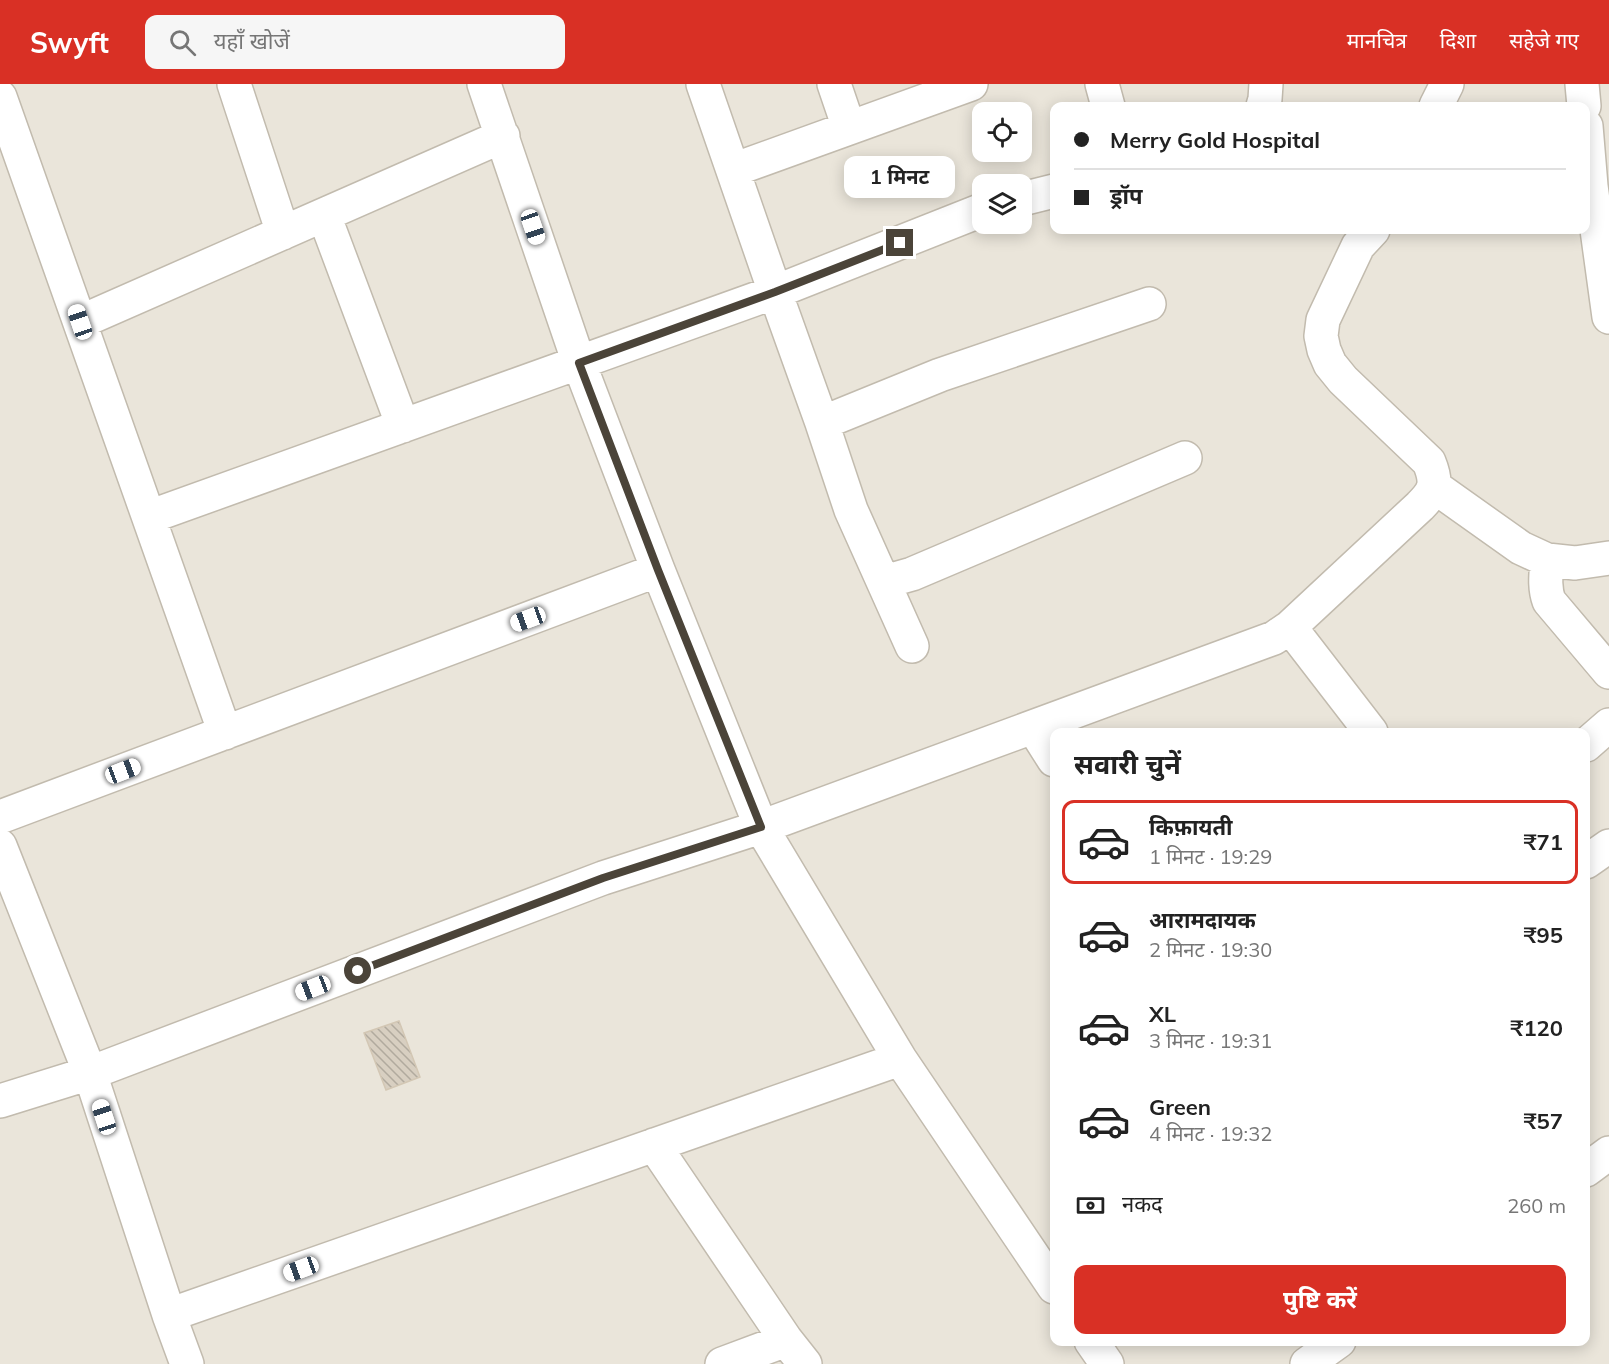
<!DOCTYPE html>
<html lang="hi">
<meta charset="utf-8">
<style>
body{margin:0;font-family:Mulish,"Noto Sans Devanagari",sans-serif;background:#f6f6f6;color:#222;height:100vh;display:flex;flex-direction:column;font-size:22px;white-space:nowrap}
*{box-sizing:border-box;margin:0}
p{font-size:20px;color:#767676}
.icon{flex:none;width:33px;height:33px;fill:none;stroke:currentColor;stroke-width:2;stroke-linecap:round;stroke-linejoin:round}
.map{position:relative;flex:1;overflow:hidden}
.panel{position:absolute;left:1050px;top:644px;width:540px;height:618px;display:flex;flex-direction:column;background:#fff;border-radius:12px;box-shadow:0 3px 15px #0003}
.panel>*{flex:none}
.top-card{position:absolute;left:1050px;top:18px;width:540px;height:132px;border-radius:12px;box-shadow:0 3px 15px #0003;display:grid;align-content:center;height:132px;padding:0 24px;background:#fff}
.controls{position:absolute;left:972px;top:18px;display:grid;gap:12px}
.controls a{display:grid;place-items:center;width:60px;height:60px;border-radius:12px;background:#fff;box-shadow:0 3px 15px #0003;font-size:30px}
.end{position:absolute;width:27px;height:27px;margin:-14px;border:8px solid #4b4439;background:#fff;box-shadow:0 0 0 3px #fff}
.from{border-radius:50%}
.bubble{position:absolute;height:42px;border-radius:12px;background:#fff;box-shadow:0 3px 15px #0003;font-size:20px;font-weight:700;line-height:42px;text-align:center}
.car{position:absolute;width:18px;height:36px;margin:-18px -9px;border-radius:8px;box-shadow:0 0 4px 2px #0007;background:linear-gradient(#fff 24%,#345 0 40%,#fff 0 76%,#345 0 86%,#fff 0)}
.top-card b{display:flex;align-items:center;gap:21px;height:57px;font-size:22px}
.top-card b+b{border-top:2px solid #e0e0e0}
.top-card i{width:15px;height:15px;background:#222}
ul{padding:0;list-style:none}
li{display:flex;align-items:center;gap:18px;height:84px;margin:0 12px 9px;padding:0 12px;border:3px solid transparent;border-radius:12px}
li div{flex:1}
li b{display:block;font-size:22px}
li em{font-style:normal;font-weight:700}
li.active{border-color:#d93025}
li>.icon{width:54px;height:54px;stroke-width:1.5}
h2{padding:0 24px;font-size:27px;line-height:72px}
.pay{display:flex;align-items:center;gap:15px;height:66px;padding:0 24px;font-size:22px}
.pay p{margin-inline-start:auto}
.primary-button{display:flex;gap:12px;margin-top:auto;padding:12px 24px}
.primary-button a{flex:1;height:69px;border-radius:12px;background:#d93025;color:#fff;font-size:24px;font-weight:700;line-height:69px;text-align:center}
header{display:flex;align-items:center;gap:36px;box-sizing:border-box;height:84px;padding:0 30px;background:#d93025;color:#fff}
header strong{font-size:28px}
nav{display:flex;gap:33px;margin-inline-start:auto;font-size:21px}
.search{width:420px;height:54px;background:#f6f6f6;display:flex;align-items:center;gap:15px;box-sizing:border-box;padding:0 21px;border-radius:12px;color:#767676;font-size:22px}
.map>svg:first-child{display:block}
</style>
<header>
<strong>Swyft</strong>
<div class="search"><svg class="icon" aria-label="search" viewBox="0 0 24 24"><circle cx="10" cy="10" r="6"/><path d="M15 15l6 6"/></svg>यहाँ खोजें</div>
<nav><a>मानचित्र</a><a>दिशा</a><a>सहेजे गए</a></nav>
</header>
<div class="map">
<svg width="1609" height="1280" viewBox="0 0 1609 1280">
<defs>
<pattern id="building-back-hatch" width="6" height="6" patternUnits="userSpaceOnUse" patternTransform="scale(1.5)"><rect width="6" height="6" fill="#d8cfc1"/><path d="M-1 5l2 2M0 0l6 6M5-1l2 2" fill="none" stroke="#b1aa9e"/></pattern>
</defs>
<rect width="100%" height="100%" fill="#f6f3ec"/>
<path fill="#eae5da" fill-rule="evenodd" d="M0,0H1609V1280H0ZM1054,22H1586V146H1054ZM982,28H1022V68H982ZM982,100H1022V140H982ZM1054,648H1586V1257H1054Z"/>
<path fill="url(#building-back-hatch)" stroke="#d3c7b4" stroke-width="1.5" d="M399,937L420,993L386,1006L364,949Z"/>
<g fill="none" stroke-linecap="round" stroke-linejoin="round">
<defs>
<path id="minor" d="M234,0L283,149
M484,0L579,279L658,486L761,743L900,975L1054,1203
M703,0L775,208L822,339L851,426L912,562
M834,0L849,44
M1102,0L1108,22
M1582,0L1584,22
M0,13L225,649
M1263,22L1265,15L1266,0
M1436,22L1447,0
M1586,42L1591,102L1609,233
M733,86L971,0
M1022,115L1054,107
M324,131L403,342
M80,238L503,52
M822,339L940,291L1149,220
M1435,403L1521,464L1547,476L1575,479L1609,474
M149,433L775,208L982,126
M1547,476C1546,490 1544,503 1549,517L1609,588
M884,498L912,490L1185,374
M1290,543L1371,648
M1033,643L1054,676
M1586,661L1609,641
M0,733L658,486
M0,762L90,989L169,1231L187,1280
M1586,778L1609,762
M0,1017L90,989L603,794L761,743L1274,554L1290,543L1420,422C1435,407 1438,400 1429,378L1343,296L1330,280L1324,266L1321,252L1323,236L1358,162L1373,146
M654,1061L786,1256L805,1280
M1586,1086L1609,1069
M169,1231L900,975
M1091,1257L1107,1280
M722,1280L786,1256
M1307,1280L1339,1257"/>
</defs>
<use href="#minor" stroke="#c2bbae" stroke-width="36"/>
<use href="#minor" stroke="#fff" stroke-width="33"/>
</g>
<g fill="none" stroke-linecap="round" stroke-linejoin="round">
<path stroke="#4b4439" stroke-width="8" d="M358,887L603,794L761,743L658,486L579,279L775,208L900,159"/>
</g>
</svg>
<div class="controls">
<a><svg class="icon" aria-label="locate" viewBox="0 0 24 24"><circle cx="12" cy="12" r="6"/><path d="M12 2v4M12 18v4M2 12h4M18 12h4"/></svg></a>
<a><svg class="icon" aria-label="layers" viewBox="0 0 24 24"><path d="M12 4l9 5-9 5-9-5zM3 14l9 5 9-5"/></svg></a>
</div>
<i class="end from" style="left:358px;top:887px"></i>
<i class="end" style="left:900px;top:159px"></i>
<div class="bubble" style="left:844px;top:72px;width:111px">1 मिनट</div>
<i class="car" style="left:533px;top:143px;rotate:161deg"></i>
<i class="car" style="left:80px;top:238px;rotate:341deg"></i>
<i class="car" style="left:528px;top:535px;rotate:250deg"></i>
<i class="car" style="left:123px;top:687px;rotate:69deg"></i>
<i class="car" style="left:313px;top:904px;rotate:249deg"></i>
<i class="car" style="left:104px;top:1033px;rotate:342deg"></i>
<i class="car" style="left:301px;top:1185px;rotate:250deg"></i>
<div class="top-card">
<b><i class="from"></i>Merry Gold Hospital</b>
<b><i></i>ड्रॉप</b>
</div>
<section class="panel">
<h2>सवारी चुनें</h2>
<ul>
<li class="active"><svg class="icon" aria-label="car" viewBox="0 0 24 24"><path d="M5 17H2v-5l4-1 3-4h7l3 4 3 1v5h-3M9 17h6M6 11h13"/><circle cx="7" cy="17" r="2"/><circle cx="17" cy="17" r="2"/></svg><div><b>किफ़ायती</b><p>1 मिनट · 19:29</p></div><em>₹71</em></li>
<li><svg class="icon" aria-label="car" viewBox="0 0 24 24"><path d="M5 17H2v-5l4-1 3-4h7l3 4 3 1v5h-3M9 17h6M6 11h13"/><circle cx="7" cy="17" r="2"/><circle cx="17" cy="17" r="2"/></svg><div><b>आरामदायक</b><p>2 मिनट · 19:30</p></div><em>₹95</em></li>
<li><svg class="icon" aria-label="car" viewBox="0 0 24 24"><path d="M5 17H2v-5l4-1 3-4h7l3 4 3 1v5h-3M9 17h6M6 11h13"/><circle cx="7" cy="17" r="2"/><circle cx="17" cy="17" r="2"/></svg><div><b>XL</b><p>3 मिनट · 19:31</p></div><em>₹120</em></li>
<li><svg class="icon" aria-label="car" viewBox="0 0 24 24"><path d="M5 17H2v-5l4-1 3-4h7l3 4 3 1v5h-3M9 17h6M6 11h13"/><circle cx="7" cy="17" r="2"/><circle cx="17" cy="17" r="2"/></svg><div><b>Green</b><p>4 मिनट · 19:32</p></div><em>₹57</em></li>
</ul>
<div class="pay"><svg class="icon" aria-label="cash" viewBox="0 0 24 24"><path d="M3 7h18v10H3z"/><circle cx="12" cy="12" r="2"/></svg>नकद<p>260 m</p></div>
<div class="primary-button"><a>पुष्टि करें</a></div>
</section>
</div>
